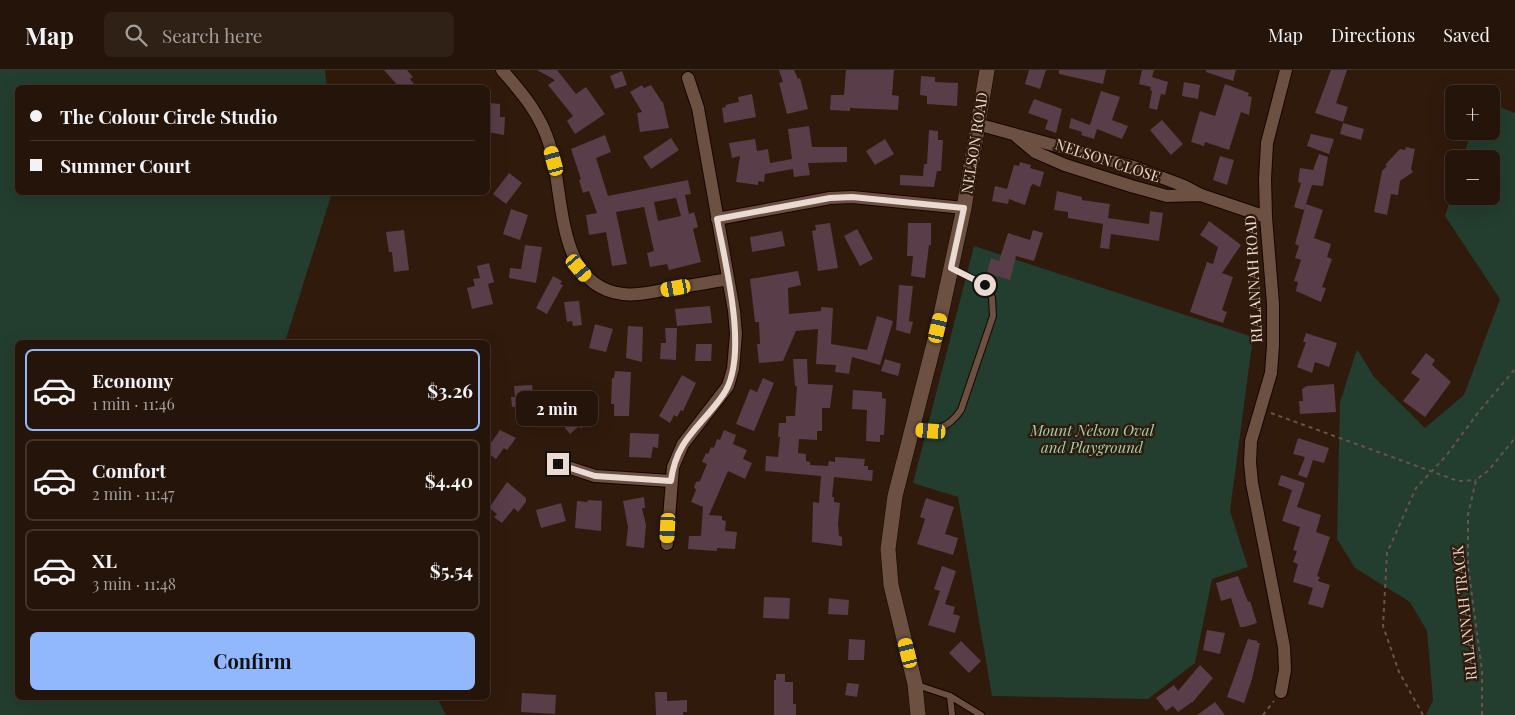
<!DOCTYPE html>
<meta charset="utf-8">
<style>
body{margin:0;font-family:"Playfair Display",serif;background:#302117;color:#f1f3f6;height:100vh;display:flex;flex-direction:column;font-size:19px;white-space:nowrap}
*{box-sizing:border-box;margin:0}
p{font-size:16px;color:#a39e9c}
.icon{flex:none;width:28px;height:28px;fill:none;stroke:currentColor;stroke-width:2;stroke-linecap:round;stroke-linejoin:round}
.map{position:relative;flex:1;overflow:hidden}
.details{position:absolute;left:15px;top:270px;width:475px;height:360px;display:flex;flex-direction:column;background:#241409;border-radius:8px;box-shadow:0 5px 20px #0002,0 0 0 1px #41332a}
.details>*{flex:none}
.top-card{position:absolute;left:15px;top:15px;width:475px;height:110px;border-radius:8px;box-shadow:0 5px 20px #0002,0 0 0 1px #41332a;display:grid;align-content:center;height:110px;padding:0 15px;background:#241409}
.controls{position:absolute;left:1445px;top:15px;display:grid;gap:10px}
.controls a{display:grid;place-items:center;width:55px;height:55px;border-radius:8px;background:#241409;box-shadow:0 5px 20px #0002,0 0 0 1px #41332a;font-size:25px}
.end{position:absolute;width:22px;height:22px;margin:-11px;border:6px solid #eadad1;background:#111;box-shadow:0 0 0 2px #111}
.from{border-radius:50%}
.bubble{position:absolute;height:35px;border-radius:8px;background:#241409;box-shadow:0 5px 20px #0002,0 0 0 1px #41332a;font-size:16px;font-weight:700;line-height:35px;text-align:center}
.car{position:absolute;width:15px;height:30px;margin:-15px -8px;border-radius:6px;box-shadow:0 0 4px 1px #0007;background:linear-gradient(#f5c518 24%,#345 0 40%,#f5c518 0 76%,#345 0 86%,#f5c518 0)}
.top-card b{display:flex;align-items:center;gap:18px;height:48px;font-size:19px}
.top-card b+b{border-top:1px solid #41332a}
.top-card i{width:12px;height:12px;background:#f1f3f6}
ul{padding:9px 0 0;list-style:none}
li{display:flex;align-items:center;gap:15px;height:82px;margin:0 10px 8px;padding:0 5px;border:2px solid #41332a;border-radius:8px}
li div{flex:1}
li b{display:block;font-size:19px}
li em{font-style:normal;font-weight:700}
li.current{border-color:#91b8fd}
li>.icon{width:45px;height:45px;stroke-width:1.5}
.action{display:flex;gap:10px;margin-top:auto;padding:10px 15px}
.action a{flex:1;height:58px;border-radius:8px;background:#91b8fd;color:#111;font-size:20px;font-weight:700;line-height:58px;text-align:center}
header{display:flex;align-items:center;gap:30px;box-sizing:border-box;height:70px;padding:0 25px;background:#241409;border-bottom:1px solid #41332a}
header strong{font-size:24px}
nav{display:flex;gap:28px;margin-inline-start:auto;font-size:18px}
.search{width:350px;height:45px;background:#302117;display:flex;align-items:center;gap:12px;box-sizing:border-box;padding:0 18px;border-radius:8px;color:#a39e9c;font-size:19px}
.map>svg:first-child{display:block}
</style>
<header>
<strong>Map</strong>
<div class="search"><svg class="icon" aria-label="search" viewBox="0 0 24 24"><circle cx="10" cy="10" r="6"/><path d="M15 15l6 6"/></svg>Search here</div>
<nav><a>Map</a><a>Directions</a><a>Saved</a></nav>
</header>
<div class="map">
<svg width="1515" height="645" viewBox="0 0 1515 645">
<rect width="100%" height="100%" fill="#301a0c"/>
<path fill="#233d2e" d="M0,0H325L327,17L18,18V122L332,123L285,272H18V628H437L446,645H0Z
M1502,38L1515,43V645H1426L1433,630L1427,561L1410,532L1355,498L1337,469L1340,332L1357,279L1374,307L1425,358L1464,325L1500,229L1445,146L1454,118V126H1491V89H1463L1471,61H1491V42Z
M974,176L1253,267L1230,441L1248,497L1212,509L1195,593L1148,629L992,626L958,427L913,413Z"/>
<path fill="#593d48" fill-rule="evenodd" d="M384,0H407L413,7L410,9L417,18H400Z
M537,0H557L576,24L586,17L605,44L575,64L567,51L573,46L548,15L555,10Z
M779,0H794L798,9L800,8L808,39L787,44L779,13L783,12Z
M846,0H894L892,25L899,26L898,40L850,38V41L830,40L831,25H844Z
M1029,0H1046L1040,19L1025,14Z
M1059,0H1106L1103,14L1059,4Z
M1142,0H1154L1152,7L1168,12L1165,25L1161,24L1157,40L1149,38L1152,21L1150,20L1151,17L1139,14Z
M1206,0H1236L1233,11L1206,2Z
M1331,0H1347L1336,33L1348,37L1343,52L1315,43Z
M622,1L627,15L615,19L610,6Z
M921,6L935,7V12L958,13L957,36L927,34V26L920,25Z
M1184,12L1200,15L1198,29L1182,26Z
M1225,14L1249,23L1248,26L1252,27L1249,45L1241,42L1229,80L1205,72L1204,76L1191,72L1200,41L1215,46Z
M642,15L644,18L651,15L662,32H663L669,58L640,62L637,43L642,42L630,22Z
M1101,21L1120,27L1112,50L1128,56L1122,69L1097,59L1094,69L1081,65L1082,62L1069,58L1071,48L1090,55Z
M752,24L756,47L724,53L722,38L726,37L725,35L739,32L738,27Z
M1034,29L1062,39L1056,63L1045,59L1048,50L1028,43Z
M489,33L500,34V47H505L504,65L488,62Z
M1162,50L1183,74L1171,85L1150,60Z
M1343,53L1364,59L1361,70L1340,64Z
M809,56L812,77H847V92L808,93L810,105L794,107L793,99L765,104L764,112L758,111V115L736,112L740,86L732,88L729,73L755,69L757,81L768,79L770,93L792,89L788,59Z
M929,60L938,61V70H943L941,101H937L934,117L900,115V105L923,106L924,94H927Z
M1311,64L1334,69L1329,84L1307,76Z
M605,65L611,82L596,88L608,126L688,110L691,124L685,125L689,144L694,142L698,157L693,159L701,192L669,200L667,194L650,197L647,183L654,181L644,137L616,142L627,194L612,196L606,162L589,165L586,145L597,143L589,121L583,123L579,110L581,109L571,79ZM676,128L681,146L658,151L654,132Z
M671,68L679,80L651,99L643,87Z
M885,69L894,84L875,95L866,81Z
M1406,77L1415,79L1411,99L1413,102L1400,111L1398,125L1391,124L1387,145L1374,142L1382,101L1387,96L1385,95L1400,79L1405,80Z
M1319,84L1328,87L1323,116L1312,115L1304,140L1294,137L1301,113L1298,112L1300,98L1313,100Z
M1220,86L1234,90L1227,115L1213,110Z
M1020,92L1031,95L1030,98L1044,102L1040,117L1033,114L1031,116L1025,135L1009,129L1008,134L992,131L995,116L1007,119L1014,95L1019,96Z
M509,103L522,113L506,134L493,124Z
M1057,121L1082,127V130L1110,134L1108,148L1149,154L1150,141L1163,143L1159,171L1111,164L1109,179L1100,178L1103,154L1068,148V142L1054,140Z
M1306,134L1323,140L1314,168L1331,174L1327,187L1332,189L1322,217L1326,218L1321,232L1296,221L1298,212L1294,211L1301,190L1295,188L1299,176L1295,174Z
M511,139L528,145L520,170L503,164Z
M1209,151L1241,175L1222,203L1233,207L1222,240L1227,242L1223,253L1190,242L1207,192L1213,194L1218,177L1200,165Z
M830,153L838,198L818,201L812,161L816,160L815,155Z
M908,153H931V175H929L925,208L911,206L913,186H907Z
M857,159L873,189L860,196L844,166Z
M404,160L409,200L394,202L392,182H389L386,162Z
M1033,160L1043,163L1034,191L1016,186L1010,210L987,203L991,188L999,191L1008,163L1030,170Z
M782,161L785,176L752,182L750,167Z
M525,175L542,177L536,213L509,208L510,198L521,199Z
M489,193L494,212L488,214L493,234L472,239L467,218L475,216L473,209L480,208L477,196Z
M798,201L801,215L788,218L789,244L821,241V237L833,238L831,274L867,280L877,246L893,251L880,295L852,287L849,304L835,302L836,295L816,294L818,259L796,261L783,291L759,293L757,274H760L759,252H755L750,209Z
M553,206L562,211L560,214L563,215L547,244L536,238Z
M899,215L913,216L909,251L913,252L910,264L896,260Z
M579,231L582,255L573,256L572,251L567,252L564,232Z
M710,236L712,253L677,256L675,239Z
M595,254L613,259L606,282L589,278Z
M628,256L643,257L642,292L626,288Z
M665,258H677L676,290L660,289L661,273H666Z
M1306,263L1337,273L1329,297L1315,292L1312,303L1297,297L1306,272H1303Z
M696,274H712L711,291H695Z
M1426,283L1435,290L1432,295L1451,312L1425,347L1403,331L1420,309L1411,303Z
M793,289H807L808,314L833,315L830,338H822V361H817V370L799,369L798,383L806,384V391L810,392V395L828,396L829,391L835,392V387L865,389L864,396H868V400H873L872,411L834,407L832,427H834V432L840,433L838,454L839,466L842,467V476L812,472L813,432L819,433L821,406L765,401L766,386L778,387L780,367H778L779,353H786V346H795L797,316H795Z
M885,289L901,294L898,306L881,301Z
M615,301L631,302L629,346H614V334H611L612,308H614Z
M682,305L696,313L683,341L681,340L677,347L674,345L670,353L659,346Z
M763,308L774,313L754,361L736,354L750,319L757,322Z
M1334,314L1336,342L1300,344L1299,331H1303L1302,319L1307,316Z
M532,315L534,333H531L532,336L512,337L511,327H515L514,316Z
M853,320L882,322V328L886,329L884,365H880V372L866,371L867,340L852,339Z
M576,321L587,322L590,339L583,346L582,358L578,357L570,364L565,358V342L563,339V334L567,330V323L575,324Z
M500,360L516,368L507,380L504,378L496,389L488,383V377Z
M724,360L736,365L733,374L747,380L743,389L752,393L745,409L728,401L709,445L722,446V450L726,451L725,461L737,462L735,479L717,478V481L688,479L689,466H700L701,465L703,437L691,432L696,420L694,417L696,412L700,411L707,394L702,392L706,383L708,384L711,377L714,378L717,369L720,370Z
M630,363L659,364L658,378L653,377L651,388L629,387Z
M1298,368L1329,378L1324,393L1313,390L1307,408L1298,405L1305,387L1293,384Z
M1281,405L1305,413L1297,437L1321,445L1316,462L1330,467L1317,506L1320,507L1318,511L1330,515L1323,538L1308,534L1313,518L1293,512L1298,494L1293,492L1297,481L1293,480L1300,457L1282,451L1292,420L1278,415Z
M507,412L526,428V432L518,442L514,438L502,453L494,447L497,444L489,438Z
M644,427L645,438H642L646,455L644,478L626,476L628,457L623,431Z
M926,428L954,437L945,464L958,468L953,485L917,474L925,449L920,447Z
M588,430L602,431L601,461L575,458L577,431L587,432Z
M561,433L566,451L541,458L536,440Z
M942,496L956,501L945,534L955,537L953,544L960,546L955,563L928,555L940,521L934,519Z
M1238,506L1248,532L1250,531L1257,553L1244,557H1240L1231,528L1221,531L1216,513Z
M764,527L790,528L789,549L763,548Z
M829,528L849,530L848,545L828,544Z
M1207,560L1225,563L1220,584L1203,580Z
M849,569L865,570L864,590H848Z
M1248,569L1258,571L1257,573H1260L1252,609L1244,633L1227,627Z
M961,571L981,591L969,603L949,583Z
M1200,595L1213,608L1192,633V632L1178,642L1173,636L1166,641L1156,628L1174,615L1178,621Z
M776,604H785V612H793V634H796V645H774V610H776Z
M847,613L859,614L857,627L845,625Z
M655,622H667V631L687,630V642H683V645H656Z
M522,623L556,625L555,644L521,642Z
M1215,632L1225,645H1197Z"/>
<g fill="none" stroke-linecap="round" stroke-linejoin="round">
<defs>
<path id="lane" d="M913,359C936,361 948,359 961,340L993,246L992,228L985,215L952,198
M917,615L950,626L981,645
M950,626L952,645"/>
<path id="street" d="M502,0C523,24 541,45 550,76C565,126 555,216 623,224C637,226 651,222 664,220C686,216 707,213 728,209
M977,54L1134,97L1184,116L1201,125L1266,147
M1016,66L1035,82L1065,95L1131,116L1167,126L1201,125
M717,149L830,128L852,127L964,138
M558,394L595,406L671,411
M667,474L673,397L683,374L728,316L733,299L736,264L734,241L698,38L688,8
M1281,622L1285,600L1284,577L1252,413L1250,392L1251,371L1271,303L1273,276V234L1266,147L1265,109L1267,73L1286,0"/>
<path id="secondary" d="M918,645L915,614L891,515L888,479L895,426L938,258L964,138L987,0"/>
</defs>
<use href="#lane" stroke="#170400" stroke-width="8"/>
<use href="#street" stroke="#170400" stroke-width="14"/>
<use href="#secondary" stroke="#170400" stroke-width="16"/>
<path stroke="#685448" stroke-width="2" stroke-dasharray="4 4" stroke-linecap="butt" d="M1271,343L1458,411L1476,410
M1263,645L1274,631
M1423,645L1399,602L1383,556L1387,483L1416,418L1446,386L1477,344L1515,299
M1482,645V601L1468,495V445L1476,410L1489,400L1515,368"/>
<use href="#lane" stroke="#6c5142" stroke-width="6"/>
<use href="#street" stroke="#6c5142" stroke-width="12"/>
<use href="#secondary" stroke="#6c5142" stroke-width="15"/>
</g>
<g fill="none" stroke-linecap="round" stroke-linejoin="round">
<path stroke="#eadad1" stroke-width="6" d="M558,394L595,406L671,411C676,369 701,357 723,325C750,287 725,193 717,149L830,128L852,127L964,138L951,198L985,215"/>
</g>
<g text-anchor="middle" dominant-baseline="central" stroke-width="4.5" stroke-linejoin="round" paint-order="stroke">
<g font-size="15" fill="#eadad1" stroke="#301a0c">
<text transform="translate(974 73) rotate(-81)">NELSON ROAD</text>
<text transform="translate(1108 90) rotate(18)">NELSON CLOSE</text>
<text transform="translate(1253 209) rotate(-93)">RIALANNAH ROAD</text>
<text transform="translate(1464 543) rotate(-96)">RIALANNAH TRACK</text>
</g>
<g font-size="15" font-style="italic" fill="#9bd2b1" stroke="#301a0c">
<text x="1092" y="360">Mount Nelson Oval<tspan x="1092" dy="17">and Playground</tspan></text>
</g>
</g>
</svg>
<div class="controls">
<a>+</a>
<a>−</a>
</div>
<i class="end from" style="left:985px;top:215px"></i>
<i class="end" style="left:558px;top:394px"></i>
<div class="bubble" style="left:516px;top:321px;width:82px">2 min</div>
<i class="car" style="left:554px;top:91px;rotate:345deg"></i>
<i class="car" style="left:579px;top:198px;rotate:140deg"></i>
<i class="car" style="left:676px;top:218px;rotate:260deg"></i>
<i class="car" style="left:938px;top:258px;rotate:13deg"></i>
<i class="car" style="left:931px;top:361px;rotate:274deg"></i>
<i class="car" style="left:668px;top:458px;rotate:183deg"></i>
<i class="car" style="left:908px;top:583px;rotate:346deg"></i>
<div class="top-card">
<b><i class="from"></i>The Colour Circle Studio</b>
<b><i></i>Summer Court</b>
</div>
<section class="details">
<ul>
<li class="current"><svg class="icon" aria-label="car" viewBox="0 0 24 24"><path d="M5 17H2v-5l4-1 3-4h7l3 4 3 1v5h-3M9 17h6M6 11h13"/><circle cx="7" cy="17" r="2"/><circle cx="17" cy="17" r="2"/></svg><div><b>Economy</b><p>1 min · 11:46</p></div><em>$3.26</em></li>
<li><svg class="icon" aria-label="car" viewBox="0 0 24 24"><path d="M5 17H2v-5l4-1 3-4h7l3 4 3 1v5h-3M9 17h6M6 11h13"/><circle cx="7" cy="17" r="2"/><circle cx="17" cy="17" r="2"/></svg><div><b>Comfort</b><p>2 min · 11:47</p></div><em>$4.40</em></li>
<li><svg class="icon" aria-label="car" viewBox="0 0 24 24"><path d="M5 17H2v-5l4-1 3-4h7l3 4 3 1v5h-3M9 17h6M6 11h13"/><circle cx="7" cy="17" r="2"/><circle cx="17" cy="17" r="2"/></svg><div><b>XL</b><p>3 min · 11:48</p></div><em>$5.54</em></li>
</ul>
<div class="action"><a>Confirm</a></div>
</section>
</div>
